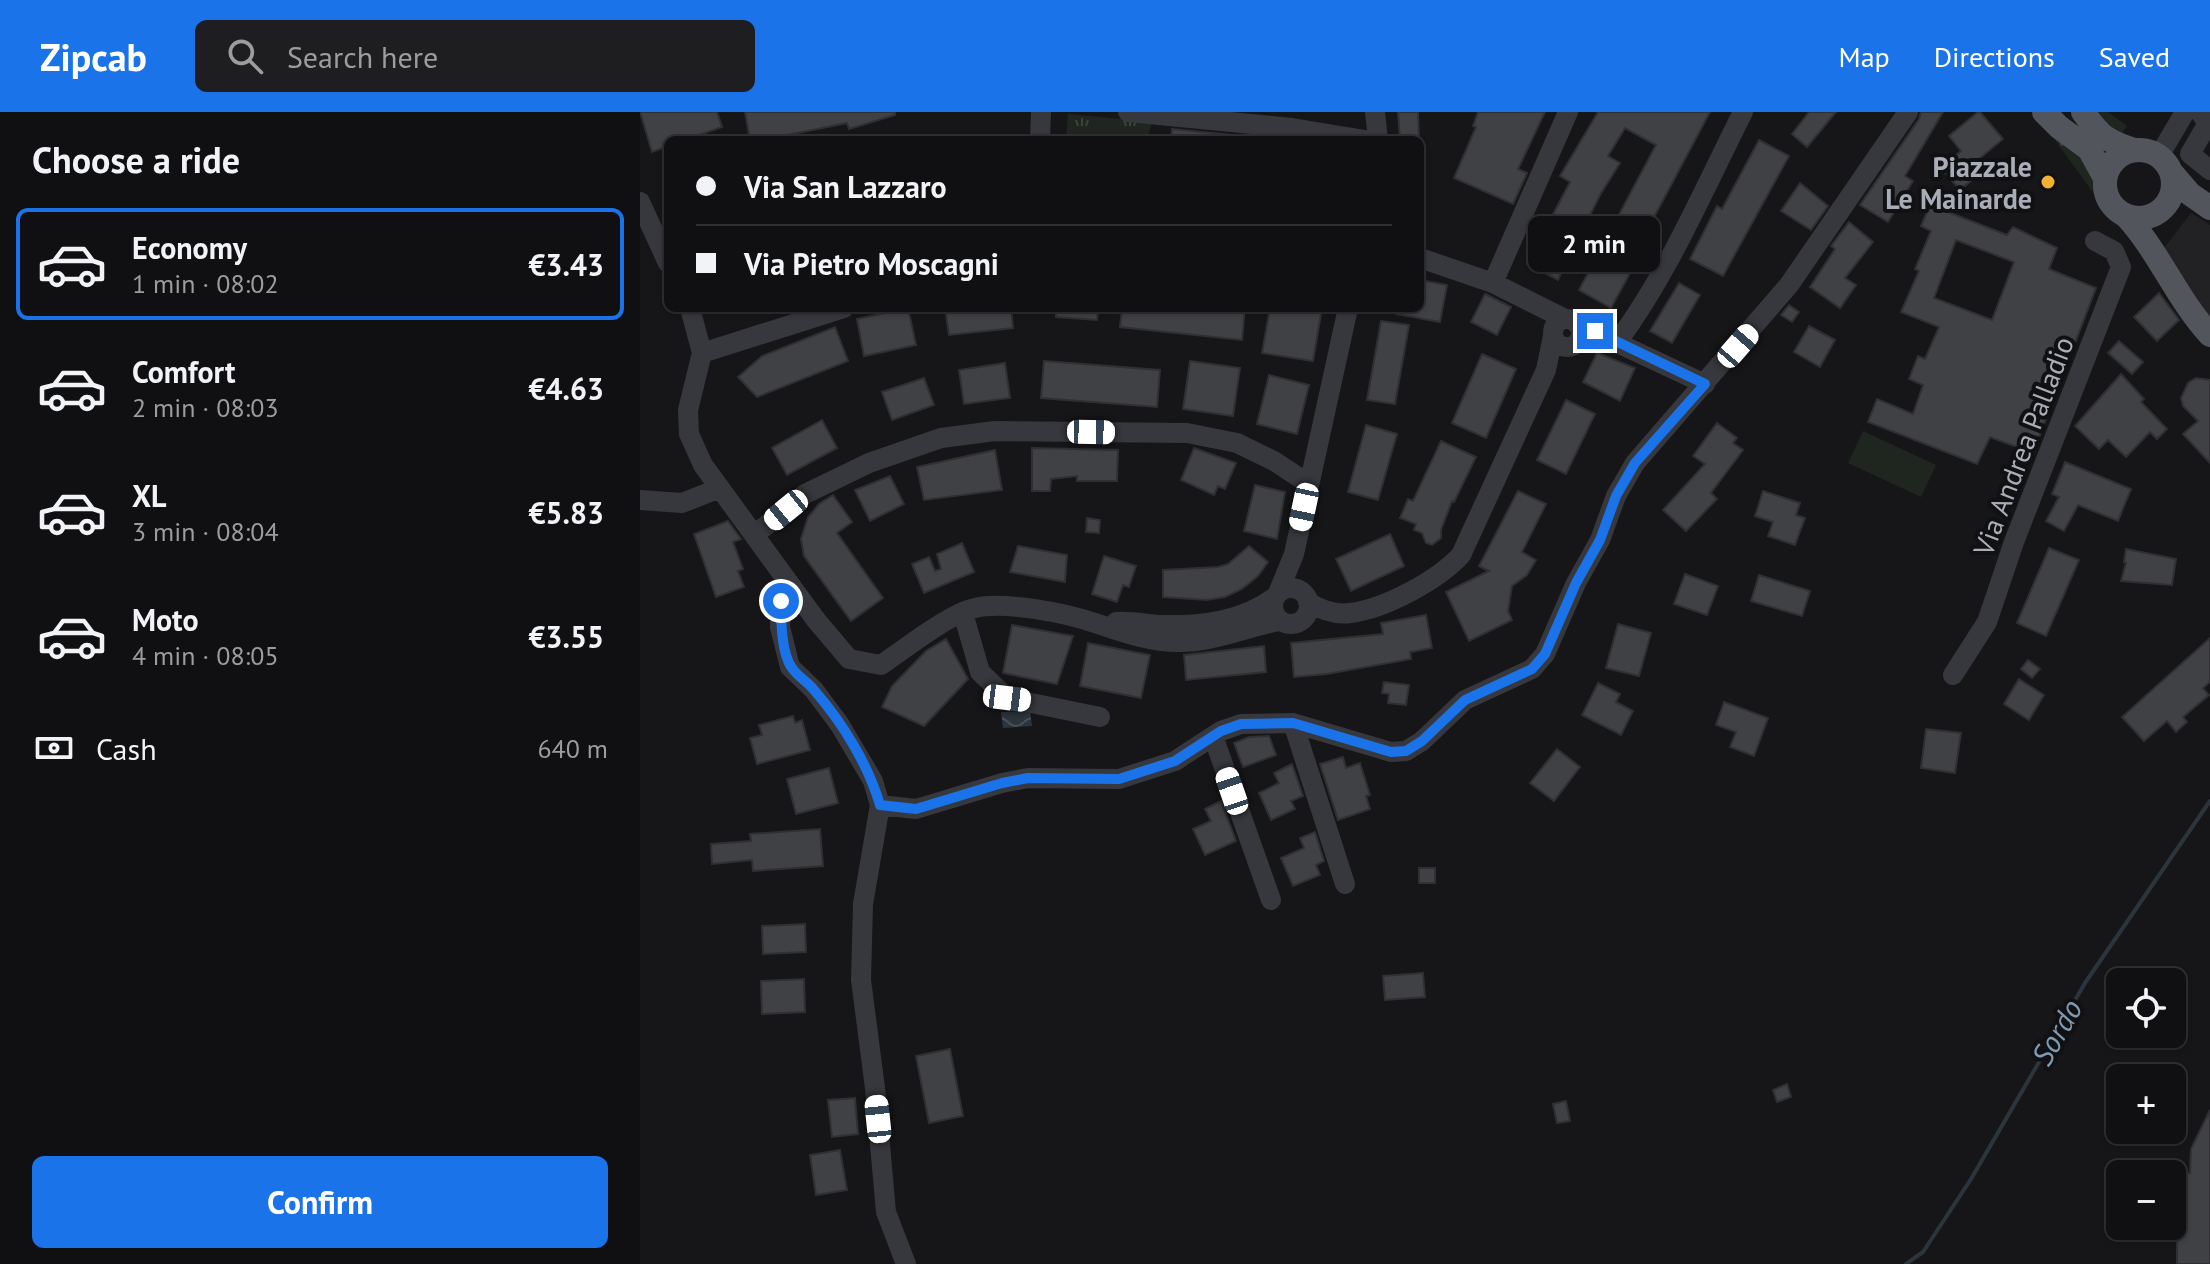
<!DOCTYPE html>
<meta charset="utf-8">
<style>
body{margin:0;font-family:"PT Sans",sans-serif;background:#1e1e20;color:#f1f3f6;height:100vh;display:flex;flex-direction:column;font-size:30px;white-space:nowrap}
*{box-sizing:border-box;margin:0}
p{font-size:26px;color:#9c9d9f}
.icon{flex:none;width:44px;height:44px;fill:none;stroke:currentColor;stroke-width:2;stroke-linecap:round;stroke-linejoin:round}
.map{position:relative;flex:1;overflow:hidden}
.panel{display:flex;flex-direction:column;background:#101012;width:640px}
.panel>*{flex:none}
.banner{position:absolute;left:24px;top:24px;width:760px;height:176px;border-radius:12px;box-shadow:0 2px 6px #0004,0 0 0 2px #303032;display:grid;align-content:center;height:176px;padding:0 32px;background:#101012}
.buttons{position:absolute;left:1466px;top:856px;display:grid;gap:16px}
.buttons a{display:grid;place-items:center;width:80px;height:80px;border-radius:12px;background:#101012;box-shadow:0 2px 6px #0004,0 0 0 2px #303032;font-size:40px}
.end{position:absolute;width:36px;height:36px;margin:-18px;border:10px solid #1a73e8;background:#fff;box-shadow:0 0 0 4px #fff}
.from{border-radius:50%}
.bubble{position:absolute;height:56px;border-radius:12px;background:#101012;box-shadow:0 2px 6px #0004,0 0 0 2px #303032;font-size:26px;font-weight:600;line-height:56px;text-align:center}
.car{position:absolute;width:24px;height:48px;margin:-24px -12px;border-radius:10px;box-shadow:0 0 6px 2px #0007;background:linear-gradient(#fff 24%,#345 0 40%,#fff 0 76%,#345 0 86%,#fff 0)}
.banner b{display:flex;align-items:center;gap:28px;height:76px;font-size:30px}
.banner b+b{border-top:2px solid #303032}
.banner i{width:20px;height:20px;background:#f1f3f6}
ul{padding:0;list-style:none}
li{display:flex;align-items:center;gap:24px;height:112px;margin:0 16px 12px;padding:0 16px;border:4px solid transparent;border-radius:12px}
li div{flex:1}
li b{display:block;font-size:30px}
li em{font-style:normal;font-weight:600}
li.selected{border-color:#1a73e8}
li>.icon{width:72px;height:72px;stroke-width:1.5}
h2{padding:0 32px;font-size:36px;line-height:96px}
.pay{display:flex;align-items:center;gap:20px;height:88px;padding:0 32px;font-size:30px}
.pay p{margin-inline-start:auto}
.primary-button{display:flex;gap:16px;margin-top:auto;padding:16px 32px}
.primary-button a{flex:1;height:92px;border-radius:12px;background:#1a73e8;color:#fff;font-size:32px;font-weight:600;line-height:92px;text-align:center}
header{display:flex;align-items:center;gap:48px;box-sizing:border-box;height:112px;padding:0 40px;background:#1a73e8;color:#fff}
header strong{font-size:38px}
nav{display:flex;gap:44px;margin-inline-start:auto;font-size:28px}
.search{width:560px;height:72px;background:#1e1e20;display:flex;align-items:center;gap:20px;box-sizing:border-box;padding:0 28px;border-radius:12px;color:#9c9d9f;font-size:30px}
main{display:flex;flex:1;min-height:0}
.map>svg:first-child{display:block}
</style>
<header>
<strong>Zipcab</strong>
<div class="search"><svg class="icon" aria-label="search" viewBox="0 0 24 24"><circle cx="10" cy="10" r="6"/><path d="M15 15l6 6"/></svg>Search here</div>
<nav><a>Map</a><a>Directions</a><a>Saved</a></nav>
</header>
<main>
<section class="panel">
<h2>Choose a ride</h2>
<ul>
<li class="selected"><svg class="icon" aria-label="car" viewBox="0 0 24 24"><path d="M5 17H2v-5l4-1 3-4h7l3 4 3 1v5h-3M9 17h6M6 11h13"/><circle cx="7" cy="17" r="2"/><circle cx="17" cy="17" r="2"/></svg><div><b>Economy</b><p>1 min · 08:02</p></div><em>€3.43</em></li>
<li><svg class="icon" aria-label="car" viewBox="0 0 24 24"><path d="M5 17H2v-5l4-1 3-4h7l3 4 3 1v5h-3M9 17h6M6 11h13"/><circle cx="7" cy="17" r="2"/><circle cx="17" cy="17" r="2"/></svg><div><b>Comfort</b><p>2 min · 08:03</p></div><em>€4.63</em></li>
<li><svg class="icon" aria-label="car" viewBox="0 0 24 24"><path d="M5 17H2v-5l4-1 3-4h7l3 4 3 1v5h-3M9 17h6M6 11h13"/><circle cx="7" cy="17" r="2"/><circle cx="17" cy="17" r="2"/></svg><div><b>XL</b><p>3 min · 08:04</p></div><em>€5.83</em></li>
<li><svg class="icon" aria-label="car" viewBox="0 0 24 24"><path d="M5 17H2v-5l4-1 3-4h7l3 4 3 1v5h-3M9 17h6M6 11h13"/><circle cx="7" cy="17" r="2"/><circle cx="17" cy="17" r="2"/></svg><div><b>Moto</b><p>4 min · 08:05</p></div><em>€3.55</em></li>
</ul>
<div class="pay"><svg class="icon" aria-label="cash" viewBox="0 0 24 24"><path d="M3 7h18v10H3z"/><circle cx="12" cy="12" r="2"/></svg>Cash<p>640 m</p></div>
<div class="primary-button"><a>Confirm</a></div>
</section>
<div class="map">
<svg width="1570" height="1152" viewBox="0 0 1570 1152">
<defs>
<pattern id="grass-tufts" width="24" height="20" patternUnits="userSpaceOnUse" patternTransform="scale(2)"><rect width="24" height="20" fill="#1e261f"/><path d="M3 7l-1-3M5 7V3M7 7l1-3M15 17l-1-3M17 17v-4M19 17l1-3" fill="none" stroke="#3c433d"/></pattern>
<pattern id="water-waves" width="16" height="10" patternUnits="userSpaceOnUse" patternTransform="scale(2)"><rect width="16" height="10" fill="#2c353c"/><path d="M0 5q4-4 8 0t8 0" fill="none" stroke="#485056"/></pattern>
</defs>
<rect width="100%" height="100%" fill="#161618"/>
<path fill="#222225" d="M1551,101L1570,113V210L1524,136Z"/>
<path fill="url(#grass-tufts)" d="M1453,0H1468L1487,14L1481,23Z
M428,2L512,10L507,28H426Z
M1406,16L1438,38L1455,61L1461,91Z"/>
<path fill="#1e261f" d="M1223,319L1296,353L1281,385L1208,351Z"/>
<path fill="url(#water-waves)" d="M390,599L392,614L363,616L361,600Z"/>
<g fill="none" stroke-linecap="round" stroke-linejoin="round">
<path stroke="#2c353c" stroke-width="4" d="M1266,1152L1283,1140L1331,1067L1445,871L1570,689"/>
</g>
<path fill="#404145" stroke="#303034" stroke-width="2" fill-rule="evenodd" d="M0,0H77L82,15L45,28H28V34L12,40Z
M105,0H255V3L209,17L207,11L123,28H110Z
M758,0H778L779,28H760Z
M838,0H905L878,57L887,61L873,92L814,66L836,15L833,14Z
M958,0H1070L996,139L1001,141L971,196L939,178L1016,33L985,16L968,44L980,51L960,83L918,168L887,152L930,70L920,64Z
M1169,0H1196L1167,35L1152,22Z
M1281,0H1303L1265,64L1273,69L1248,110L1220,93L1279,7Z
M1338,0H1340L1363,27L1340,46L1348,55L1320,78L1301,56L1321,39L1309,24Z
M532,17L632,27L531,28Z
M1119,28L1149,44L1083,164L1050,147L1077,94L1082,97Z
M1160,71L1188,94L1171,118L1141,99Z
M1290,93L1367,123L1373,115L1417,136L1409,157L1456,176L1393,341L1350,325L1337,352L1228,310L1237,287L1273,302L1283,273L1269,267L1278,244L1285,247L1299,215L1261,200L1279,159L1275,157L1291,119L1281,114ZM1316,128L1374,150L1352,208L1294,186Z
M1209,110L1233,130L1205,166L1216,173L1200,196L1170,175L1195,137L1191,134Z
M780,168L807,173L800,210L756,202V196H780Z
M1039,171L1060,183L1032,231L1010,219Z
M1519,181L1539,208L1517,229L1494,205Z
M845,182L871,195L857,223L831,210Z
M1149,193L1159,200L1152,210L1141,203Z
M268,196L276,233L224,244L217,207Z
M305,196H371L373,216L309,223Z
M416,196H458L457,208L416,205Z
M482,196H605L602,228L480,215Z
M630,196H682L673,249L622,241Z
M741,209L769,213L755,292L727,288Z
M1169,214L1195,228L1180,255L1154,240Z
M195,215L208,249L117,285L98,265L122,244Z
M1479,229L1503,250L1492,262L1468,241Z
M957,241L995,256L980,289L943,270Z
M842,242L876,257L846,326L812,311Z
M404,249L520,258L517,295L401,286Z
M550,249L600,256L593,304L543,297Z
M365,251L370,286L324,292L319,258Z
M1481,262L1504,287L1501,290L1527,317L1517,327L1510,320L1486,345L1468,328L1459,337L1435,314Z
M629,263L669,273L657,322L617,312Z
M284,266L294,293L252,308L242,280Z
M1556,266L1570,268V351L1543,322L1558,309L1543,294L1541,286L1548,271Z
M926,288L955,302L926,362L897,348Z
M182,308L197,336L147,363L132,336Z
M1077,311L1097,326L1093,331L1103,338L1071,381L1077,387L1046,419L1023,398L1065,352L1053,344Z
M726,313L757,322L738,388L708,380Z
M801,329L836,345L814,390L812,389L801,418V426L792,433L786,431L782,421L774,418L776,412L760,406L768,387L773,389Z
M392,336L478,338L477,369H437V364L411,367L410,379H392Z
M554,336L596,351L585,377L578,374L574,383L541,368Z
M355,338L362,378L284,388L277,355Z
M1425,350L1491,377L1478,409L1438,393L1424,419L1406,409L1419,385L1412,382Z
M250,364L264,392L230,409L215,378Z
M615,373L645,380L637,427L604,419Z
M878,379L906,392L882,440L896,448L887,463L872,474L868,499L872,508L829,529L806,480L849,459L839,454Z
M1123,379L1160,391L1156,403L1165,406L1155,433L1128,424L1133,410L1115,404Z
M193,383L212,410L197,421L243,486L211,509L164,444L161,427L168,405L179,392Z
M447,406L460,408L459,421L446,420Z
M88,409L101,427L93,430L103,457L98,459L104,475L76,485L54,422Z
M750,422L764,454L711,479L696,447Z
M322,431L334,460L284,481L272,452L289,445L295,459L301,457L297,442Z
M378,434L427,443L425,470L370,460Z
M609,434L628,450L618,464L602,477L585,485L567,488L523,485V458L578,455L588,452Z
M1409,436L1439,448L1406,524L1377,511Z
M1486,437L1536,447L1532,473L1481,469L1486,451L1484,450Z
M464,444L496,454L489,475L483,473L477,490L452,482Z
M1045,462L1078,474L1067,503L1034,492Z
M1119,463L1170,479L1162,504L1111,489Z
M786,503L792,536L770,540L771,547L687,562L654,565L651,531L743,522L741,511Z
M978,512L1011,521L999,564L966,556Z
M372,513L433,524L417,572L363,561Z
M1570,526V570L1563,576L1569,583L1543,605L1547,610L1536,620L1527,609L1504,629L1482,605Z
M306,527L328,567L284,614L242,595L252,574L286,539Z
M448,531L510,543L501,586L440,574Z
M624,534L626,560L546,568L544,543Z
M1388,548L1400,557L1392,566L1381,557Z
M1379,567L1404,583L1389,608L1364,592Z
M744,570L769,573L766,593L748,591L749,582L742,581Z
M958,571L980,582L976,590L993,599L981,623L942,603Z
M1084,590L1128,606L1114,644L1090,635L1096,620L1076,613Z
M153,604L155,611L162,608L170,638L117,652L110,626L122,623L119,613Z
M1286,617L1321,621L1315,661L1281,656Z
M629,624L636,643L603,655L594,631L609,625Z
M917,637L940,655L914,689L890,671Z
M703,645L706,656L720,651L730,683L726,684L730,697L698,708L680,652Z
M652,652L663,684L651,689L655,697L631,708L619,681L639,671L634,661Z
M189,656L198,691L156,702L147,667Z
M581,689L596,729L565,743L553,717L571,709L565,697Z
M180,717L183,754L113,759L112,748L72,752L71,732L111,729L110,722Z
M675,720L684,749L676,753L680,763L653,774L641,746L664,736L660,726Z
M779,756H795V771H779Z
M165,812L166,840L123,842L122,814Z
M783,861L785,885L745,888L743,864Z
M164,867L165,900L122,902L121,869Z
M310,937L323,1004L289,1011L276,944Z
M1147,972L1151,985L1137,990L1133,978Z
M215,986L218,1022L192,1025L188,988Z
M926,989L930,1009L917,1011L913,992Z
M1570,998V1152H1537V1119H1543L1544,1060L1550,1061L1551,1037Z
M200,1038L207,1078L176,1083L170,1043Z"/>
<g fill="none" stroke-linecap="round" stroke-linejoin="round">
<path stroke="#37383d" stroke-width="20" d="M488,0L652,16L725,28
M735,0L738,28
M1560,0L1568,11L1550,42L1570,58
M400,28L401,0
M1519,44L1545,0
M0,90L28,151
M780,146L853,171L925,207
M853,171L928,0
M50,196L62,241L48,298L49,322L63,353L176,508L209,547L241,553C263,538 310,501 335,496C365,489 426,501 455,511C482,520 509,530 539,530C574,530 606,515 640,509
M913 221a14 14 0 1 1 28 0a14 14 0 1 1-28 0Z
M937,212L1065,272
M978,229C1029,160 1064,77 1103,0
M62,241L204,196
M0,388L42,391L80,376
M114,423L165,382L229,351L301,326L355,319L547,321L597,331L634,349L669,372
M148,470L141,489L140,515L150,555L174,578L200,613L233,669L240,693L276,697L362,671L388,666L479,667L535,649L581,619L601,612L653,611L751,640L766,639L782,629L825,588L892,557L905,542L936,471L960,428L976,384L995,351L1149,173L1268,0
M633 494a18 18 0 1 1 36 0a18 18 0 1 1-36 0Z
M638,481L654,442L708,196
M668,490C681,498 695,503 710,501C745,497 798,468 821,443L906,258L913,224
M323,501L340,560L367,586L460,605
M476,510C491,509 506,512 520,513C561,514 601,510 635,485
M1313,563L1347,510L1374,430L1481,155L1474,139L1455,129
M653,611L705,772
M573,624L631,788
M240,693L223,792L221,868L235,976L246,1100L266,1152"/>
<path stroke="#53555c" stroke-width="24" d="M1404,0L1419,15L1449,37L1465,66
M1443,0C1460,24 1466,29 1494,38
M1465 72a34 34 0 1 1 68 0a34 34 0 1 1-68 0Z
M1532,61L1550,82L1570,96
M1486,104C1519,140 1537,187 1570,223"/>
</g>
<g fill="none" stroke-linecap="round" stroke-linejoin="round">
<path stroke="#1a73e8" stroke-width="10" d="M141,489C141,507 141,541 152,556C158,565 168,570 174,578C202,610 228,652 240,693L276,697L362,671L388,666L479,667L535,649L581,619L601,612L653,611L751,640L766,639L782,629L825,588L892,557L905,542L936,471L960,428L976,384L995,351L1065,272L955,219"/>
</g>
<circle fill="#f2b134" stroke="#111113" stroke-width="3" cx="1408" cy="70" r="8"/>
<g text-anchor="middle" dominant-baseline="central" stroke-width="8" stroke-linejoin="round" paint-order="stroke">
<g font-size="28" font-weight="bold" fill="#a8adb8" stroke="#111113" text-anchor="end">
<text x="1392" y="54">Piazzale<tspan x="1392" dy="32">Le Mainarde</tspan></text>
</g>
<g font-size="28" fill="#a8adb8" stroke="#111113">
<text transform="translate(1383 334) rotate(-69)">Via Andrea Palladio</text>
</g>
<g font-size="30" font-style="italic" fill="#7f9bb3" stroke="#111113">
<text transform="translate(1416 920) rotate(-60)">Sordo</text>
</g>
</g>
</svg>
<div class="buttons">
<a><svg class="icon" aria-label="locate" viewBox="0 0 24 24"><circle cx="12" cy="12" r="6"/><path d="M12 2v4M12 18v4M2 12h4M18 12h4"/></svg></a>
<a>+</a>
<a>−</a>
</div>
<i class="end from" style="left:141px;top:489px"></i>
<i class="end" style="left:955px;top:219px"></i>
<div class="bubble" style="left:888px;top:104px;width:132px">2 min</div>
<i class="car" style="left:1098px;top:234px;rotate:41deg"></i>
<i class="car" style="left:451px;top:320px;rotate:91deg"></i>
<i class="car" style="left:664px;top:395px;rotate:192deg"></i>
<i class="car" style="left:146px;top:398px;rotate:231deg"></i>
<i class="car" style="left:367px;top:586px;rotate:97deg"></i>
<i class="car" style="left:592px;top:679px;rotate:341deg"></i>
<i class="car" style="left:238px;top:1007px;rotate:354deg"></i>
<div class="banner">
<b><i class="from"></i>Via San Lazzaro</b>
<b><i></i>Via Pietro Moscagni</b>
</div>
</div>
</main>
